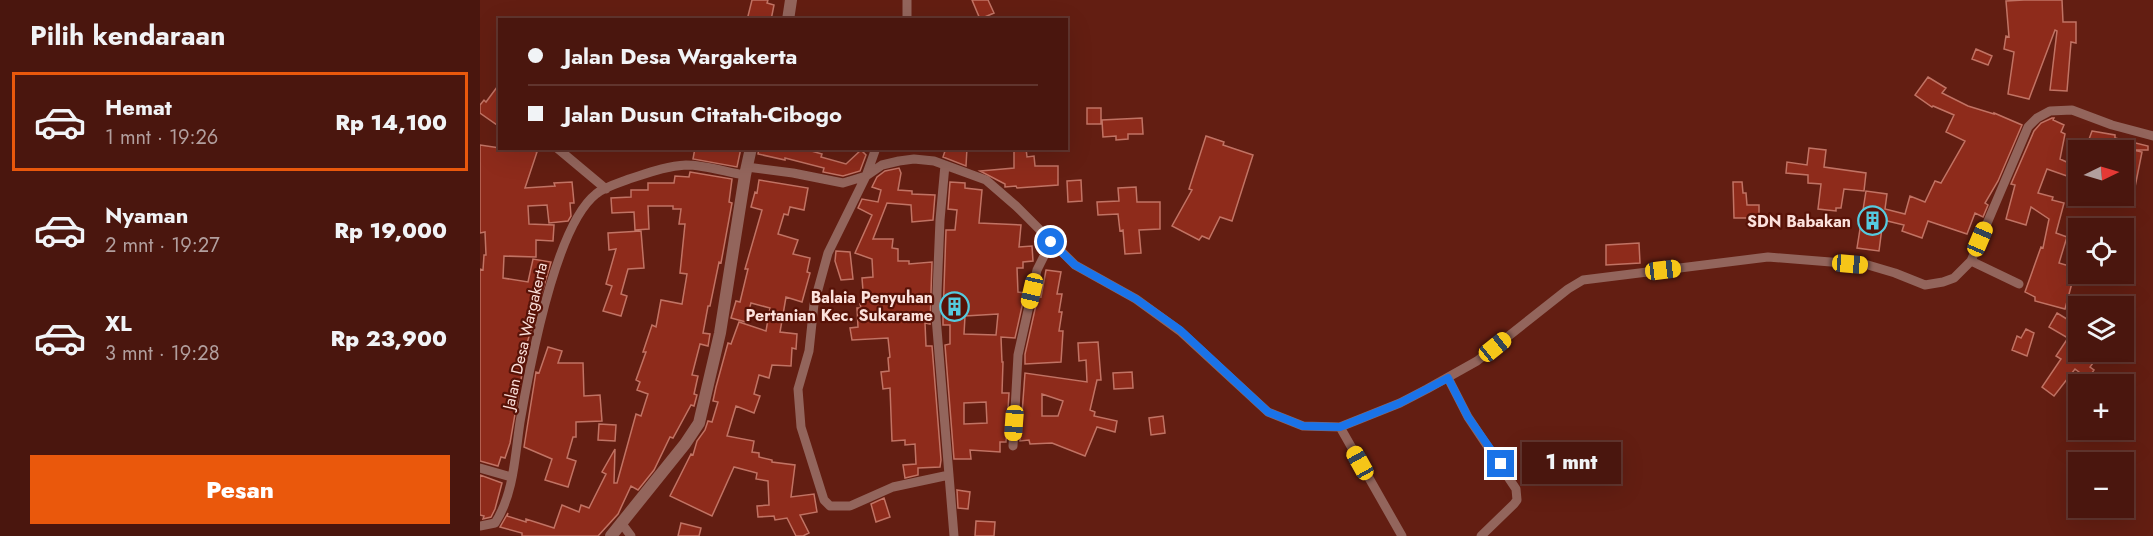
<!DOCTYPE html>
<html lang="id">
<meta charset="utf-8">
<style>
body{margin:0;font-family:Jost,sans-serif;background:#54231c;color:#f1f3f6;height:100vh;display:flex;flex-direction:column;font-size:22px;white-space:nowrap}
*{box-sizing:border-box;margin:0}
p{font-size:20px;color:#b29f9e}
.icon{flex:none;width:33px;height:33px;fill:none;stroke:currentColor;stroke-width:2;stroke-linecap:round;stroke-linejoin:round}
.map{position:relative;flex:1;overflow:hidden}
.details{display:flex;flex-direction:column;background:#4a160e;width:480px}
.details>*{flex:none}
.top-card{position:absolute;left:18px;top:18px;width:570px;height:132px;border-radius:0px;box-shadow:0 6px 24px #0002,0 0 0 2px #61352e;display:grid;align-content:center;height:132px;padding:0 30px;background:#4a160e}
.needle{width:39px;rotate:85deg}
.controls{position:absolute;left:1588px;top:140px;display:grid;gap:12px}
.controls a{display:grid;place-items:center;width:66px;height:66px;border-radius:0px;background:#4a160e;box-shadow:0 6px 24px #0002,0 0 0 2px #61352e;font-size:30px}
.end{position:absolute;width:27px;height:27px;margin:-14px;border:8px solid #1a73e8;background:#fff;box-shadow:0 0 0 3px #fff}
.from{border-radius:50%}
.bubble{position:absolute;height:42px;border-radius:0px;background:#4a160e;box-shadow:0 6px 24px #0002,0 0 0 2px #61352e;font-size:20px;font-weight:800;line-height:42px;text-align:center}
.car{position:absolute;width:18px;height:36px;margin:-18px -9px;border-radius:8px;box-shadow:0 0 4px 2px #0007;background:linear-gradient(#f5c518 24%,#345 0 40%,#f5c518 0 76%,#345 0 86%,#f5c518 0)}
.top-card b{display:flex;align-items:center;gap:21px;height:57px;font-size:22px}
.top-card b+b{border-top:2px solid #61352e}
.top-card i{width:15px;height:15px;background:#f1f3f6}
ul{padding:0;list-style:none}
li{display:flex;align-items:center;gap:18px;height:99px;margin:0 12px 9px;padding:0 18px;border:3px solid transparent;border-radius:0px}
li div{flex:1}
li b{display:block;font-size:22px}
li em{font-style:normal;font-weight:800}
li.active{border-color:#ea580c}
li>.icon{width:54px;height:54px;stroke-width:1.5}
h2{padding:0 30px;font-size:27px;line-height:72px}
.action{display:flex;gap:12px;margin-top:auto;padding:12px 30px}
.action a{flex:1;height:69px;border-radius:0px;background:#ea580c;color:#fff;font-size:24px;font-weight:800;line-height:69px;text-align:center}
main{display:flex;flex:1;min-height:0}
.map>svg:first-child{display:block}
</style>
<main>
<section class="details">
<h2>Pilih kendaraan</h2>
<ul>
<li class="active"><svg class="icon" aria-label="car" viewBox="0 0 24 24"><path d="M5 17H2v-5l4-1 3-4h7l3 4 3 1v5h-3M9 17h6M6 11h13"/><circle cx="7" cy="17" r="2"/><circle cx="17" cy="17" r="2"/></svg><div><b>Hemat</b><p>1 mnt · 19:26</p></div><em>Rp 14,100</em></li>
<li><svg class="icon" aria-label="car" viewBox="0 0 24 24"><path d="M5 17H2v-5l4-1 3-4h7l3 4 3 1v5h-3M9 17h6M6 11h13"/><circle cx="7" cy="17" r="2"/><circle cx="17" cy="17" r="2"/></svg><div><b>Nyaman</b><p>2 mnt · 19:27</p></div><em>Rp 19,000</em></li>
<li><svg class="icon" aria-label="car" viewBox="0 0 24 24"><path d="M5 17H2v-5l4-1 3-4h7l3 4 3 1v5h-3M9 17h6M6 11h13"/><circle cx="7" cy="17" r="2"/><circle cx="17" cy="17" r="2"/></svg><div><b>XL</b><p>3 mnt · 19:28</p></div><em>Rp 23,900</em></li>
</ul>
<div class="action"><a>Pesan</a></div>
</section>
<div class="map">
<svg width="1673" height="536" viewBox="0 0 1673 536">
<rect width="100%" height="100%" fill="#631e12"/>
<path fill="#8e2b1b" stroke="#c17364" stroke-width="1.5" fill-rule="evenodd" d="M272,0H288L287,3L294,5L291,20H267Z
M492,0H508L514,13L500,19Z
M1544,0H1582L1583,22H1596V43L1591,42L1587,91L1570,90L1577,31L1575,30L1549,99L1528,94L1534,52L1524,49L1526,36L1529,37L1526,1Z
M1496,49L1512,56L1508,65L1492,59Z
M1448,77L1466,88L1462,93L1488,106L1514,114V113L1542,125L1518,181L1505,203L1508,205L1503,217L1495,213L1487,234L1448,221L1442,238L1422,231L1424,225L1403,220L1399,251L1377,248L1386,191L1407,194L1405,209L1425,214L1430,196L1445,202L1455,181L1461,183L1485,141L1466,132L1474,115L1453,106L1452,107L1435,95Z
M20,83V127L0,113V105L4,100L6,102Z
M607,108H621V124H607Z
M662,118L663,134H648V139L636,140V136L623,137L622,120Z
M1572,118H1574L1573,120L1584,125L1581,132L1585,134L1580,159L1591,164L1587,176L1567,169L1558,193L1573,197L1572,200L1584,203L1576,233L1587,237L1579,263L1596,268L1585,309L1555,301V297L1545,292L1561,247L1563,248L1569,219L1551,207L1546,225L1526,219L1535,185L1531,184L1554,131L1561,123Z
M1612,131L1635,135V138L1668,146V150H1653L1662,152L1654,192L1644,189V150L1622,147L1608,142Z
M726,136L744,142L743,145L773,155L752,221L740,217L729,239L722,236L719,240L692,226L712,190L709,189Z
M0,145L20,148H48L57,152L45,188L75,186L74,183L92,182L93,192L94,203H90L91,216L88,221L69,223L67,205L48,206L49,224L74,225L73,241L56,240V257L24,256L23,278L48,282L53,259L71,262L40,367L43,368L30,443L25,458L21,457L18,466L0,461V269L3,270L4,255H6L5,232L0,233Z
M215,148H261L257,167L213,159Z
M279,148H321L342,154L341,157L366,164L381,150L386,155L380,171L363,176L343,172L344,168L305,158V160L278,154Z
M466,148H487L486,166L463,157Z
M534,148H546L547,157L554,156L555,166H578V185L537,188L536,186L525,187V184L500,171L534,168Z
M1329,148L1346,150L1344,167L1386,173L1384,191L1364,189L1361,208H1356V211L1338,209L1341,184L1328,183V175L1306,173L1307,162L1327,165Z
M419,168L421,173L418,190L432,191V194L455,195L453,220L432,222L431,205L407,203L393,239H413L412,248L418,249V261H429V264L452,262L450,324L445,323L446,346H452L461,460L460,467L438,468V475L425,478L423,465L436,464L435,444L425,445V440L412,441L410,388L403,389L401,372L409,371L408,358L410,357L408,338L372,340L370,328L378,327L377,308H381L380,304H384L382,278L393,277L392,259L375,253L392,215L378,208L382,199L398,202L401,190L392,187L397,177L405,171Z
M210,172L252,179L249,202L252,203L241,263L239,262L230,306H228L223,333L230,334L228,346L220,344L212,375L218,376L214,394L217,395L214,406L211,405L193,438L190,437L174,470L158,490L151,486L138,514L118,536H42V533L20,527L28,513L27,516L46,522V519L74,528L82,505L99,512L101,505L109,508L126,474L122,472L135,449L134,483H137L156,414L161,416L168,394L157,390L160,382L156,380L166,352H163L172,325L176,327L181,300L202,304L207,274L200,273L205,224H199L201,209H193V206H168L169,229L155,230L154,212L132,213L131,198L151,197V190H168V183H194L195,176L209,177Z
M279,180L328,188L324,210L310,207L308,215L304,214L298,234L318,240L313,254L330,258L327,272L330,273L322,302L306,297L300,332L317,334L316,349L312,348L311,366L292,365L289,378L279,375L274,394L280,396L274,413L256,406L247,436L274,441L272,452L279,453V457L292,460V462L315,465L311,497L334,494L337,512L320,515L329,533L323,536H316L307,518L295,520L294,516L278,517L277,506L289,505L288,481L276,479L277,473L254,467L232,516L190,496L211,454L213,455L217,441L225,430L228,421L232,422L238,402L233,401L236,387L248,343L251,344L259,322L286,331L290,308L271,303L266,322L251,318L256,301L260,302L268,269H265L282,210L271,207L275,192L277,193Z
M601,180L602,201L588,202L587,181Z
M470,182L485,183V188L502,190L499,223L541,225L539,247L552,246L553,261L543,262V268H537L538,292L545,293L535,338L521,337L522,362H523L522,393H529L526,442H520V452L490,450L491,459H474L465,345L470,344V325H463V317L466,230H475L477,210L468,209ZM518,314L516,335L484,334L485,316ZM506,402L507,423L484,424V403Z
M1253,182H1262L1263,193H1266L1267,205H1279V218H1254Z
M656,187L657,202H680V229L659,230L661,253L645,254L643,230L640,231L638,214L618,215L617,202L639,201L638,188Z
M161,231L164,268L148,269L141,294L147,296L141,316L123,311L132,286L126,284L136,249L129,250L128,233Z
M1159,243L1160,263L1126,265V245Z
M356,251L370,252L373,279L361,280L355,261Z
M566,270L581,272L577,294H582L579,312H582L579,331H583L581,362L545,364V354L558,296L561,297Z
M1577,313L1595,324V327L1599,321V351H1605L1616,359L1610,367L1614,370L1608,379L1595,369L1574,396L1562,387L1581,359L1576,356L1588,338L1569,327Z
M1546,329L1554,333L1547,356L1532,350L1537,336L1541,338Z
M618,342L621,380H617L610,410L615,412L614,416L637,421L635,432L617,427L605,456L572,443L550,444L549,440L540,441L545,373L607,382L606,360L599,361L598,343ZM562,394L583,401L578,416H562Z
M68,347L82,351L78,363H103L104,396L120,395L122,421L96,422V437H93L87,458L96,461L88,487L65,480L72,459L44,447L56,372L59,373Z
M652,372L653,388L634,389L633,373Z
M683,416L685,433L671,435L669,418Z
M119,424L136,425L135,441L118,440Z
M0,475L22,483L15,509L11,517L3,519L4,516L0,515Z
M477,490L490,492L488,509L478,508Z
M404,498L410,517L396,522L391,504Z
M496,521L515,522L514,536H495Z
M201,523L221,528L219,536H198Z"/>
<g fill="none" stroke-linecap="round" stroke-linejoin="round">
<path stroke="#93655c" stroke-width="9" d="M427,0V20
M77,148L126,189
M396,148L386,176L348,253L334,304L329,351L318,389L321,427L344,500L350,506H370L413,487L469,475
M465,165L460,220L456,317L474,536
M267,167L313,173L363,183L386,176L402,165L419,161L434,159L454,161L506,180L536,206L595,265L656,299L700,331L788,412L823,426L860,427L920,403L947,389L997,361L1088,289L1103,280L1288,257L1388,265L1415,273L1445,285L1463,282L1474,278L1491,261L1548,127L1557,118L1570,111L1592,110L1632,125L1673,136
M1491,261L1539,284
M968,378L988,417L1036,489L1037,500L1034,504L1001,536
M860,427L922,536
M533,446L538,355L557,270L571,242
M0,468L31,477
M142,524L151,536
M0,526L15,523C34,494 35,455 40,422C49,370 75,226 116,194C124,187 139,183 149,179C168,173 186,166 206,165C225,165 246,172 265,175"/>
<path stroke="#93655c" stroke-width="12" d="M308,20L311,0
M131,536L205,444L219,423L240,333L265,175L271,148"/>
</g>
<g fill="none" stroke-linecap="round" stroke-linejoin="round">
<path stroke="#1a73e8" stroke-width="8" d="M571,242L595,265L656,299L700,330L788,412L823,426L860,427L920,403L968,378L988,417L1021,464"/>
</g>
<defs>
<symbol id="building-ring" viewBox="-11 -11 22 22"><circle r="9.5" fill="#571207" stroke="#55cadf" stroke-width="1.5"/><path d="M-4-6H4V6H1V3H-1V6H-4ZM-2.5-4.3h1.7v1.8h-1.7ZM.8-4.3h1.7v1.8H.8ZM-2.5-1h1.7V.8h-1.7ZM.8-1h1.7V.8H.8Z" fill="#55cadf"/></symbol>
</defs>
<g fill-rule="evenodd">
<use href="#building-ring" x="1376" y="204" width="33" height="33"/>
<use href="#building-ring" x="458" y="290" width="33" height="33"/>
</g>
<g text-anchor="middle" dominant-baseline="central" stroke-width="4.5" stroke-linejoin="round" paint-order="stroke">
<g font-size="16" font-weight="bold" fill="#fce1dc" stroke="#571207" text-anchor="end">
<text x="1371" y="221">SDN Babakan</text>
<text x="453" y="297">Balaia Penyuhan<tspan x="453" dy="18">Pertanian Kec. Sukarame</tspan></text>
</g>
<g font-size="16" fill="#fce1dc" stroke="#571207">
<text transform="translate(45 336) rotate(-77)">Jalan Desa Wargakerta</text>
</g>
</g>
</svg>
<div class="controls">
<a><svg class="needle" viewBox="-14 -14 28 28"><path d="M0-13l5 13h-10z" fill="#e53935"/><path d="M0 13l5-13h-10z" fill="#b29f9e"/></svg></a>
<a><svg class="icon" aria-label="locate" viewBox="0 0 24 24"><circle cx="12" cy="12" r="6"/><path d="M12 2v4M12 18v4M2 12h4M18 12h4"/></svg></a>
<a><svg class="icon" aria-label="layers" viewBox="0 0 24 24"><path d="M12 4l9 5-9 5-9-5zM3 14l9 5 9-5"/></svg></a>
<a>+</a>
<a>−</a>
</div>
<i class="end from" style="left:571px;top:242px"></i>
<i class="end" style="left:1021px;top:464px"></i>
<div class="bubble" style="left:1042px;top:442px;width:99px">1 mnt</div>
<i class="car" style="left:1500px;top:239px;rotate:23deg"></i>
<i class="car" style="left:1370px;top:264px;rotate:95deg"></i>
<i class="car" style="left:1183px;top:270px;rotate:83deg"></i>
<i class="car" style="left:552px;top:291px;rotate:193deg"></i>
<i class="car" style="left:1015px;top:347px;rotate:51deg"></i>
<i class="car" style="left:534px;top:423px;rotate:184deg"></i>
<i class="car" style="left:880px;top:463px;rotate:331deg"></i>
<div class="top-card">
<b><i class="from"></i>Jalan Desa Wargakerta</b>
<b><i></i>Jalan Dusun Citatah-Cibogo</b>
</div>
</div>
</main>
